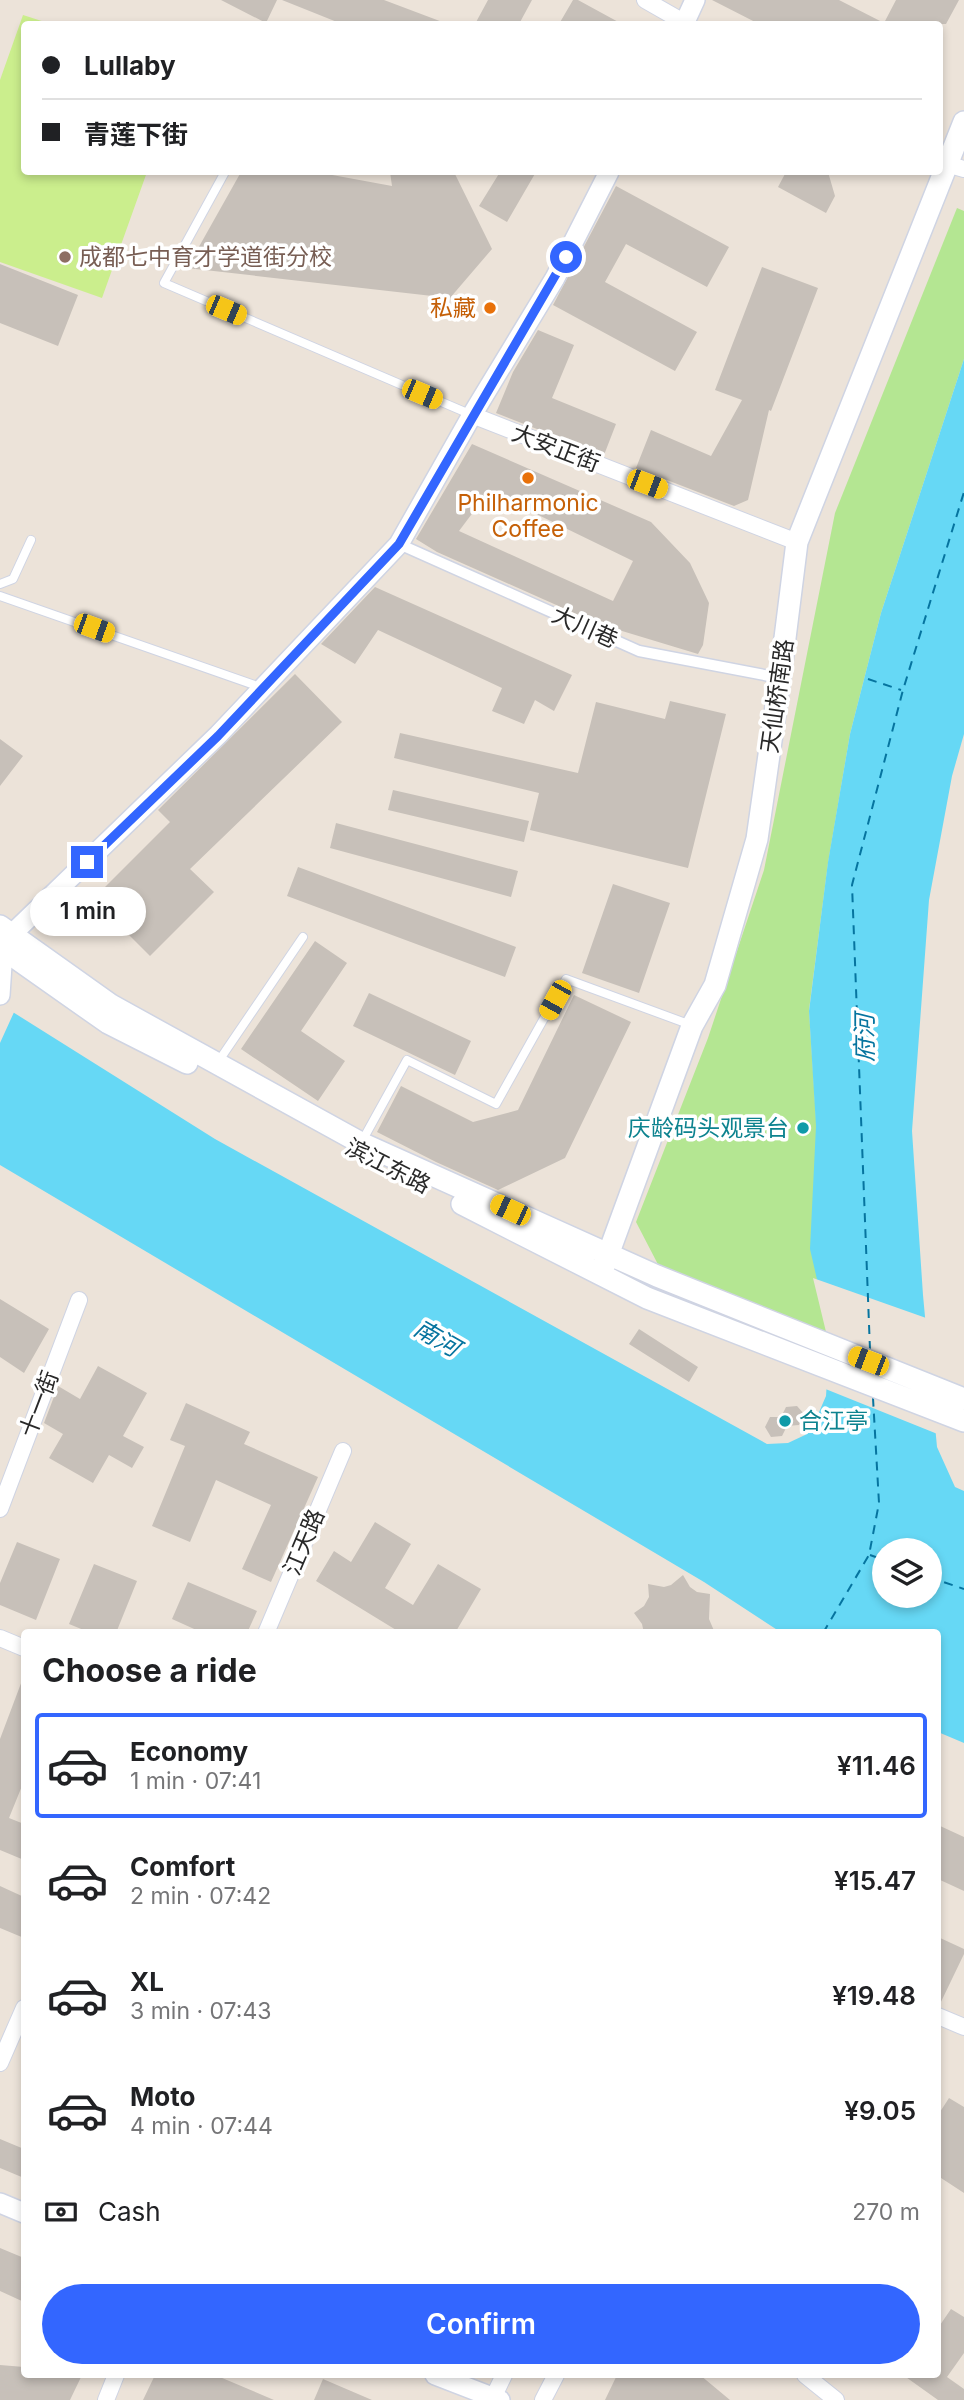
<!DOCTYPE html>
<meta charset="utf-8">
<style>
body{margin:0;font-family:Inter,"Noto Sans SC",sans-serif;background:#f2f2f2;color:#202124;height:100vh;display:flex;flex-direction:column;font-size:26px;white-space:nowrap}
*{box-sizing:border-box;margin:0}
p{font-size:23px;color:#757577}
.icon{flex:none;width:38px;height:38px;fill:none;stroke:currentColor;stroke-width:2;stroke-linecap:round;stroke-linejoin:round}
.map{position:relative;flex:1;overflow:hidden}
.details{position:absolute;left:21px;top:1629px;width:920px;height:749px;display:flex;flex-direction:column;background:#fff;border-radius:7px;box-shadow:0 4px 10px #0003}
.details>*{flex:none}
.hud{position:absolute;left:21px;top:21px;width:922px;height:154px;border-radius:7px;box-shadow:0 4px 10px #0003;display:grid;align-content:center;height:154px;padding:0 21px;background:#fff}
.buttons{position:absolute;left:872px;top:1538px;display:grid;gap:14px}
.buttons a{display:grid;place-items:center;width:70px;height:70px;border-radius:50%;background:#fff;box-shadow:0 4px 10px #0003;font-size:35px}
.end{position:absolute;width:32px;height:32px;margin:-16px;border:9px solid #36f;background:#fff;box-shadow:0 0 0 4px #fff}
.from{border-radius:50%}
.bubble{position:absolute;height:49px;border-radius:24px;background:#fff;box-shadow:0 4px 10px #0003;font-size:23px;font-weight:600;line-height:49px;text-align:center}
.car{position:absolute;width:21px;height:42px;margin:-21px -10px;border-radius:9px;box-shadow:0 0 5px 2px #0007;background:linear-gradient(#f5c518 24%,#345 0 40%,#f5c518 0 76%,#345 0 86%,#f5c518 0)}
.hud b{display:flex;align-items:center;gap:24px;height:66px;font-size:26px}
.hud b+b{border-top:2px solid #e0e0e0}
.hud i{width:18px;height:18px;background:#202124}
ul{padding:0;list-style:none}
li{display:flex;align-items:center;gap:21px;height:105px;margin:0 14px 10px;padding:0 7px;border:4px solid transparent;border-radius:7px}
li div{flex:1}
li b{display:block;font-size:26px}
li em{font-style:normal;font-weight:600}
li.selected{border-color:#36f}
li>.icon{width:63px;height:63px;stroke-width:1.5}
h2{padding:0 21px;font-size:32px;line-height:84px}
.pay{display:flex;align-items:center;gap:18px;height:77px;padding:0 21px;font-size:26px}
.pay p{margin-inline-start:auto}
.action{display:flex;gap:14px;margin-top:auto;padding:14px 21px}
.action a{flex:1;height:80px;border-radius:42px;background:#36f;color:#fff;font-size:28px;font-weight:600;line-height:80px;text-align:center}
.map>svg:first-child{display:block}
</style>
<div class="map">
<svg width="964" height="2400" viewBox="0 0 964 2400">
<rect width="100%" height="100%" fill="#ece3d9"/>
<path fill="#b4e692" d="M957,208L964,211V359L881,613L850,734L828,863L809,1010L830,1336L664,1276L636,1222L708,1038L764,870L835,513Z"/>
<path fill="#cbee8d" d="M23,15L51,24H24V172H147L102,298L0,262V80Z"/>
<path fill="#66d8f5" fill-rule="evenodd" d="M964,359V734L952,776L929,900L912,1131L923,1295L937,1447L955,1487L964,1491V1743L938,1732V1633H782L704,1582L0,1165V1004L215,1139L767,1444L788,1443L805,1435L813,1426L826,1396L830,1336L810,1249L816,1126L809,1011L828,862L850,734L881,613ZM884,1550H929V1596H884Z"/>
<path fill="#ece3d9" d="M0,1001L15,1010L0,1043Z
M813,1278L929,1319L940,1435L823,1388L827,1336Z"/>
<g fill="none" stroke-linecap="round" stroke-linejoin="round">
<path stroke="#06749f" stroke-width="2" stroke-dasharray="9 7" stroke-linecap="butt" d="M868,679L901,690
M870,1350L852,885L903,690L964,492
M870,1555L884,1560
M929,1577L964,1589
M823,1633L869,1555L879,1503L873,1398"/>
</g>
<path fill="#c7c0b9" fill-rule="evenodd" d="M221,0H277L266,23Z
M282,0H384L445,23V24H342Z
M488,0H532L519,24H475Z
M573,0H578L622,24H559Z
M712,0H839L884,23L896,0H959L946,24H759Z
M241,172H316L392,186L390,172H454L492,249L450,298L187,268Z
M500,172H536L507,222L479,206Z
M786,172H828L835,196L826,213L778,187Z
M616,186L729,247L707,287L626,244L605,282L697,332L675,371L553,305Z
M0,264L78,295L58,346L0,323Z
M762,267L818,288L771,411L769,410L748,500L734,506L636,468L651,430L711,456L742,400L715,390Z
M538,330L574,345L552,398L616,424L604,455L496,413L513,372Z
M472,444L651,522L690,563L709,603L703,645L698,654L599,624L437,552L416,539ZM489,491L633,561L613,601L459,531Z
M375,587L572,675L554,711L535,700L524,724L492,711L502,688L378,630L355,664L321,644Z
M295,674L342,722L190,869L214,892L150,956L93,899L170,822L158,810Z
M670,701L726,714L688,868L530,830L539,793L394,758L400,733L578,773L596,702L665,719Z
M0,739L23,756L0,786Z
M393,790L529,821L524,842L388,810Z
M336,823L518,871L511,897L330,848Z
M298,867L516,947L505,977L287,896Z
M613,884L670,903L639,993L582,973Z
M315,941L347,963L301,1031L345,1061L318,1101L241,1049Z
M369,993L471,1041L455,1075L353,1026Z
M574,995L631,1022L565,1158L498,1190L436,1162L377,1132L401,1086L473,1122L518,1110Z
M0,1299L49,1329L24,1373L0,1357Z
M639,1329L698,1367L689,1382L629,1344Z
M98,1366L147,1393L123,1436L144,1447L132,1468L109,1455L93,1483L49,1458L63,1434L44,1423L58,1386L80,1399Z
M186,1403L250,1432L244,1444L318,1477L271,1582L242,1569L271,1505L216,1480L190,1542L152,1526L185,1446L170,1440Z
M797,1406L804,1414L799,1425L787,1426L782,1436L771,1437L765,1427L770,1417H781L786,1407Z
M375,1522L411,1544L385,1588L413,1605L438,1564L481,1589L455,1633H401L316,1581L334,1551L351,1562Z
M17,1542L60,1559L36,1620L0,1605V1583Z
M94,1564L137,1581L116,1633H91L69,1624Z
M683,1575L690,1587L697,1592L710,1594L709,1619L715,1633H644L642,1624L634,1613L644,1606L649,1597L648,1584L664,1587L671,1585Z
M188,1582L257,1611L247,1633H203L172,1619Z
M23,1678L24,1781L9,1818L24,1824V1860L0,1850V1739Z
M938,1825L964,1837V1891L938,1879Z
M0,1886L24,1897V1938L0,1928Z
M938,1937L964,1949V1954L939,2006Z
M949,2098L964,2107V2193L938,2176V2115Z
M0,2139L24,2149V2178L0,2168Z
M0,2248L24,2258V2302L0,2291Z
M951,2309L964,2317V2353L947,2377L964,2389V2400H938L903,2375H938V2328Z
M0,2365L24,2367V2375H82L70,2400H0Z
M155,2375H215L274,2400H143Z
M617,2375H700L730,2400H605Z
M323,2379L372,2400H314Z"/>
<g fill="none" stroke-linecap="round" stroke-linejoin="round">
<defs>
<path id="service" d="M225,172L164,283L472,415
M0,584L13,579L31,540
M0,596L260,687
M218,1062L303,937
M361,1143L407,1060L496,1104L566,979L691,1025"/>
<path id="pedestrian" d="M399,544L639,651L780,678"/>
<path id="minor" d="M645,0L687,24
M940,162L964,169
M472,415L797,542
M0,1509L79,1300
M266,1633L343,1451
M0,1638L24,1648
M938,2016L964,2027
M0,2063L24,2008
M805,2375L836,2400
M106,2400L116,2375
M492,2400L504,2375
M543,2400L556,2375"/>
<path id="tertiary" d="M684,24L695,0
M0,995L3,950L12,934L218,735L399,544L472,415L555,278L609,172
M0,2203L24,2213
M435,2375L500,2400"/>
<path id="secondary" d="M0,926L111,1005L361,1143L657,1276L964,1399
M0,947L108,1023L187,1063
M462,1204L647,1298L964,1421
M601,1274L692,1026L715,985L757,839L780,678L797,542L964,122"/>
</defs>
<use href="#service" stroke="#cfd4e3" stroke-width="10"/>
<use href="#pedestrian" stroke="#cfd4e3" stroke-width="13"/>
<use href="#minor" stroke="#cfd4e3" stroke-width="18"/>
<use href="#tertiary" stroke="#cfd4e3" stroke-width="22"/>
<use href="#secondary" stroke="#cfd4e3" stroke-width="24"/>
<use href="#service" stroke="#fff" stroke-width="8"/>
<use href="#pedestrian" stroke="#fff" stroke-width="10"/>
<use href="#minor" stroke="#fff" stroke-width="16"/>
<use href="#tertiary" stroke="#fff" stroke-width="19"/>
<use href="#secondary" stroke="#fff" stroke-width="21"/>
</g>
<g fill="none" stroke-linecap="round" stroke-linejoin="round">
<path stroke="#36f" stroke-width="9" d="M87,862L218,736L399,544L566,257"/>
</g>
<circle fill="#8d6e63" stroke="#fff" stroke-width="2.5" cx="65" cy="257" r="7"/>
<g fill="#e8710a" stroke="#fff" stroke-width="2.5">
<circle cx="490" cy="308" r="7"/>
<circle cx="528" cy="478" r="7"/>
</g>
<g fill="#0f9aa8" stroke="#fff" stroke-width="2.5">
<circle cx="803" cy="1128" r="7"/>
<circle cx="785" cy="1421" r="7"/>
</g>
<g text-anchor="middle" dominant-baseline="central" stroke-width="7" stroke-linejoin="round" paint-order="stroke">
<g font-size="23" fill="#785e54" stroke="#fff" text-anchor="start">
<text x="79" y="257">成都七中育才学道街分校</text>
</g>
<g font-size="23" fill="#c56008" stroke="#fff" text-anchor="end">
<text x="476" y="308">私藏</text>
<text x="528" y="503" text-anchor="middle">Philharmonic<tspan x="528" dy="26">Coffee</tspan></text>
</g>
<g font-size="23" fill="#292929" stroke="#fff">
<text transform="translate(556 448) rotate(21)">大安正街</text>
<text transform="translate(585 627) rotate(24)">大川巷</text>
<text transform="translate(777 696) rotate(-82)">天仙桥南路</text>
<text transform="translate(388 1166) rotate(27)">滨江东路</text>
<text transform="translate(39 1404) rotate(-69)">十一街</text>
<text transform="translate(304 1542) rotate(-67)">江天路</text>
</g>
<g font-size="23" fill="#0d838f" stroke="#fff" text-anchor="end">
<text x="789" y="1128">庆龄码头观景台</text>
<text x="799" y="1421" text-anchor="start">合江亭</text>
</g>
<g font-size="24" font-style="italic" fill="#06749f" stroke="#fff">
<text transform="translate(864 1038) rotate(-90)">府河</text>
<text transform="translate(437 1338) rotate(30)">南河</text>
</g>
</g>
</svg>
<div class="buttons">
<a><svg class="icon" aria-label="layers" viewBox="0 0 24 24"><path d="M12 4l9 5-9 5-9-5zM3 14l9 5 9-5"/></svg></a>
</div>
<i class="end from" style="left:566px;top:257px"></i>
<i class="end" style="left:87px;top:862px"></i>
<div class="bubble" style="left:30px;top:887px;width:116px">1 min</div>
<i class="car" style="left:226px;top:310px;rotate:113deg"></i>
<i class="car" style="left:422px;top:394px;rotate:113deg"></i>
<i class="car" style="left:647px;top:484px;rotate:111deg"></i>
<i class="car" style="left:94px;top:628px;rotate:110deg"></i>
<i class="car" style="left:555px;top:1000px;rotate:209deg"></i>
<i class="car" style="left:510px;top:1210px;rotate:295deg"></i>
<i class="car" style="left:868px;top:1361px;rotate:291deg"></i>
<div class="hud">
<b><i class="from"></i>Lullaby</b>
<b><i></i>青莲下街</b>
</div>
<section class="details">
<h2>Choose a ride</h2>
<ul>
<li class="selected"><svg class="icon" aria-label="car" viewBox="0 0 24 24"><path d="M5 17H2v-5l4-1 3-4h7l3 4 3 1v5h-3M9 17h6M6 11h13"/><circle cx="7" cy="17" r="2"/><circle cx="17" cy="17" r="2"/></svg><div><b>Economy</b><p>1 min · 07:41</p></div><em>¥11.46</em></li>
<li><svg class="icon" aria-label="car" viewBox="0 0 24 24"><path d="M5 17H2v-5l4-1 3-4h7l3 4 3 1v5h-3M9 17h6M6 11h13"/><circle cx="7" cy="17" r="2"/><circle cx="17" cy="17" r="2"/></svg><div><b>Comfort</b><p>2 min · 07:42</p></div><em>¥15.47</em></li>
<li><svg class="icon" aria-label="car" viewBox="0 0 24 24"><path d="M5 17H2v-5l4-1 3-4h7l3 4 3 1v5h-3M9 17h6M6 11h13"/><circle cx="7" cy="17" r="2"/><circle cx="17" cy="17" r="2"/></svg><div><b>XL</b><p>3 min · 07:43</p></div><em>¥19.48</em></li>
<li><svg class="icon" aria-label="car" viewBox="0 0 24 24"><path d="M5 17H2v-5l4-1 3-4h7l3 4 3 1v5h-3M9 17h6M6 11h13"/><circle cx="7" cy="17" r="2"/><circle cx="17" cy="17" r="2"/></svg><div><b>Moto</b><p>4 min · 07:44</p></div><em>¥9.05</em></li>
</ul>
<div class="pay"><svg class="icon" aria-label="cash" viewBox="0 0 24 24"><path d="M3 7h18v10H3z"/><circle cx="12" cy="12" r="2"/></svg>Cash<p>270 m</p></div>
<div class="action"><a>Confirm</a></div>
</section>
</div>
